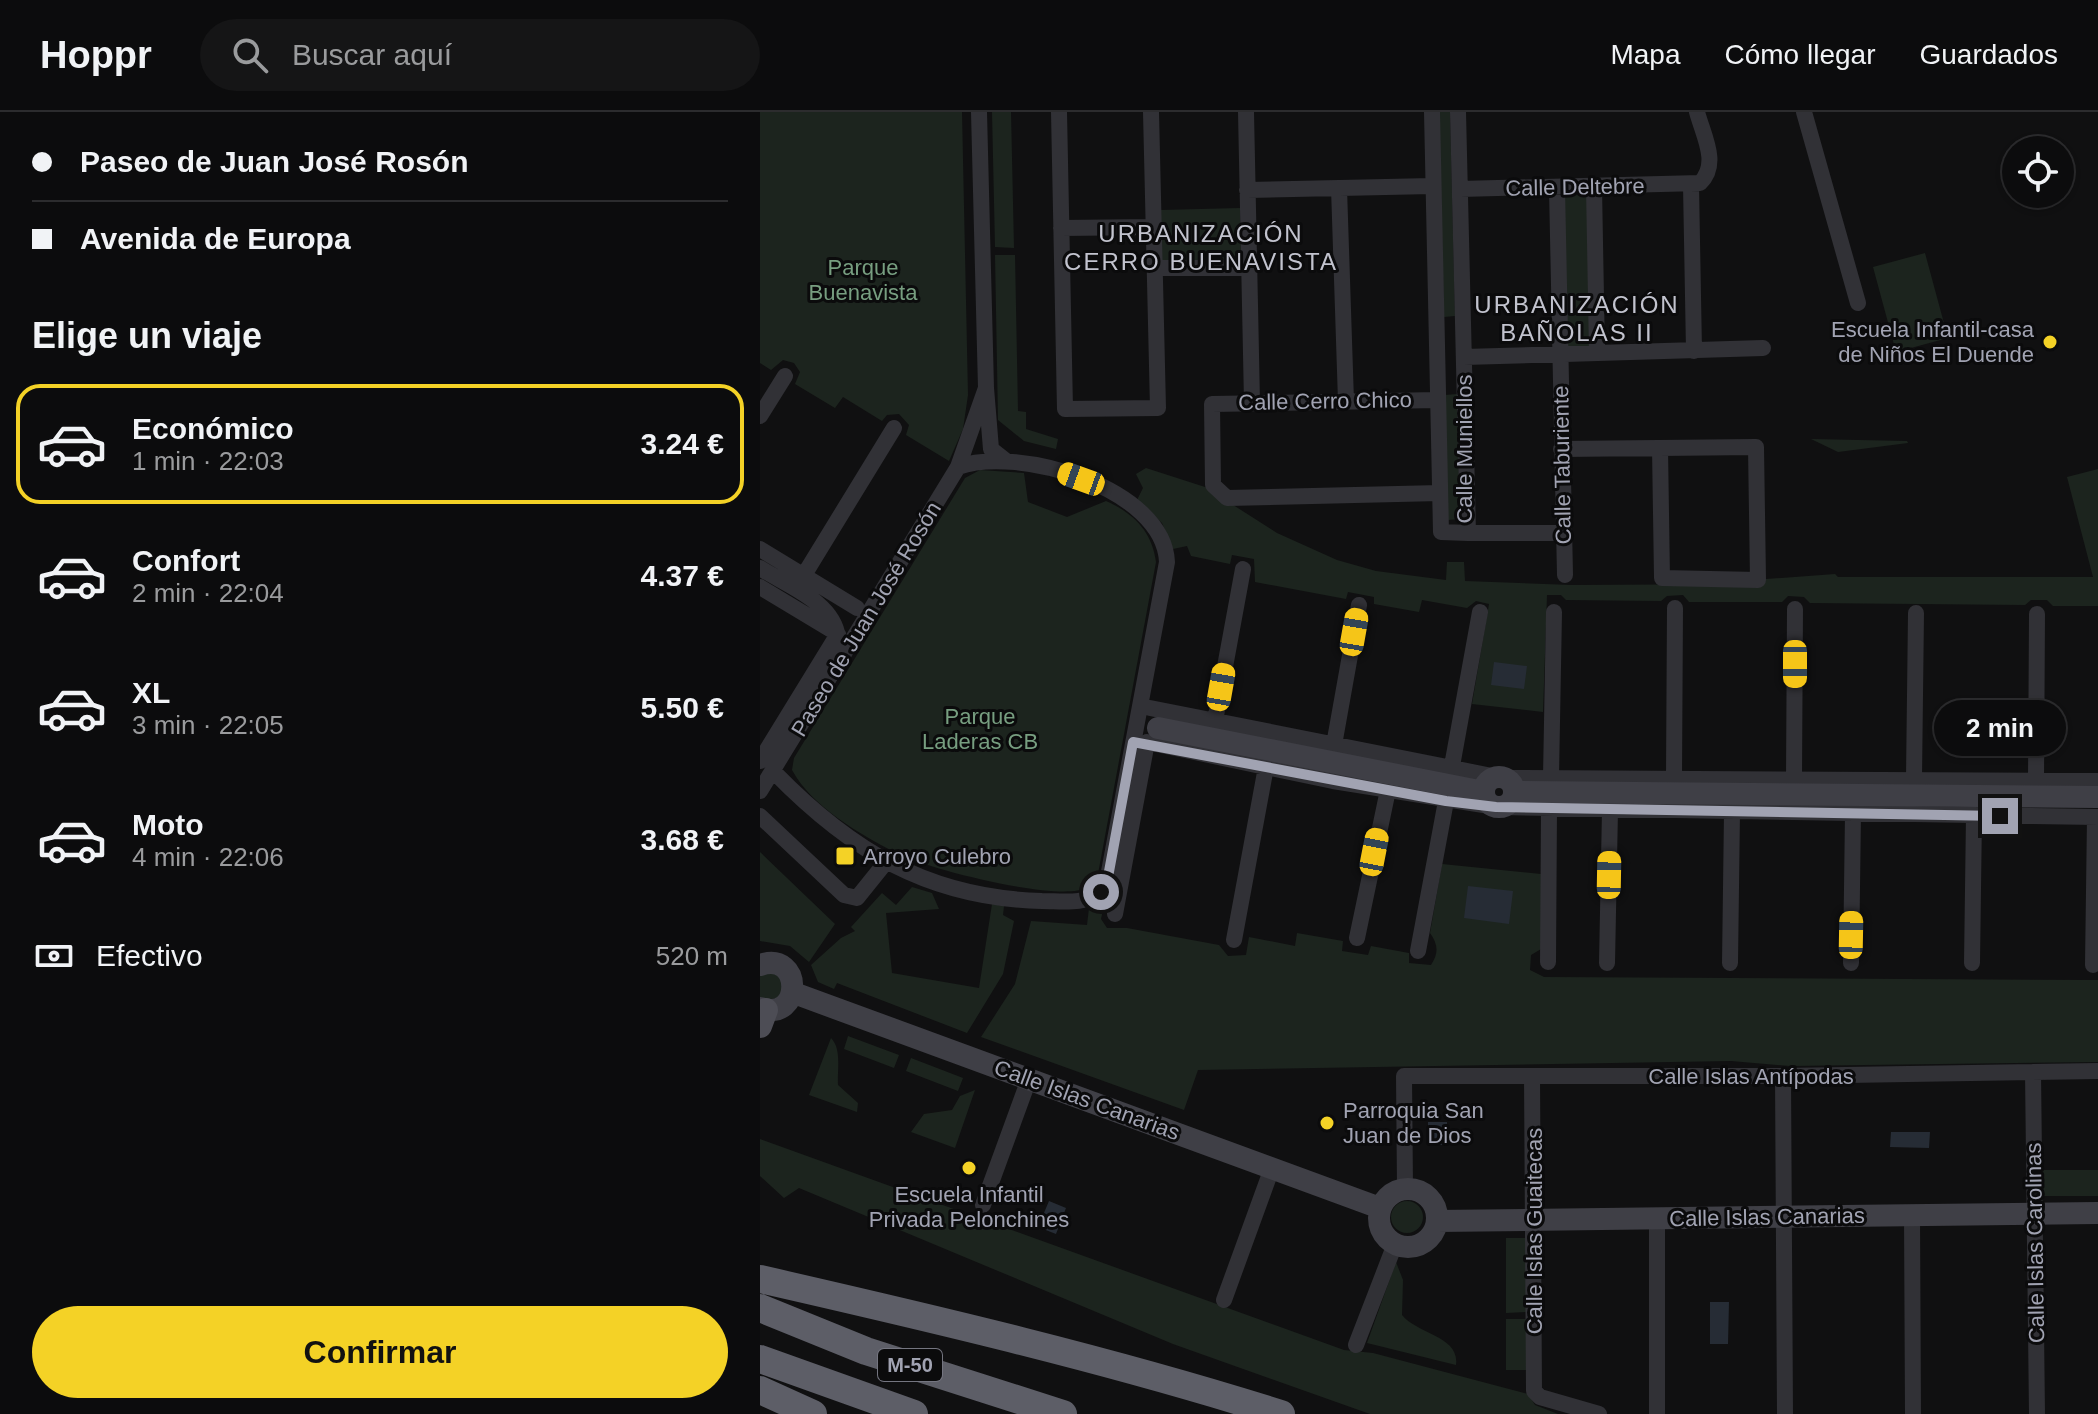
<!DOCTYPE html>
<html lang="es">
<meta charset="utf-8">
<style>
body{margin:0;font-family:Helvetica,sans-serif;background:#151516;color:#f1f3f6;height:100vh;display:flex;flex-direction:column;font-size:30px;white-space:nowrap}
*{box-sizing:border-box;margin:0}
p{font-size:26px;color:#9a9b9d}
.icon{flex:none;width:44px;height:44px;fill:none;stroke:currentColor;stroke-width:2;stroke-linecap:round;stroke-linejoin:round}
.map{position:relative;flex:1;overflow:hidden}
.drawer{display:flex;flex-direction:column;background:#0c0c0d;width:760px}
.drawer>*{flex:none}
.hud{display:grid;align-content:center;height:176px;padding:0 32px;background:#0c0c0d}
.tools{position:absolute;left:1242px;top:24px;display:grid;gap:16px}
.tools a{display:grid;place-items:center;width:72px;height:72px;border-radius:50%;background:#0c0c0d;box-shadow:0 2px 6px #0004,0 0 0 2px #2c2c2e;font-size:40px}
.end{position:absolute;width:36px;height:36px;margin:-18px;border:10px solid #a1a3b2;background:#111;box-shadow:0 0 0 4px #111}
.from{border-radius:50%}
.bubble{position:absolute;height:56px;border-radius:28px;background:#0c0c0d;box-shadow:0 2px 6px #0004,0 0 0 2px #2c2c2e;font-size:26px;font-weight:800;line-height:56px;text-align:center}
.car{position:absolute;width:24px;height:48px;margin:-24px -12px;border-radius:10px;box-shadow:0 0 6px 2px #0007;background:linear-gradient(#f5c518 24%,#345 0 40%,#f5c518 0 76%,#345 0 86%,#f5c518 0)}
.hud b{display:flex;align-items:center;gap:28px;height:76px;font-size:30px}
.hud b+b{border-top:2px solid #2c2c2e}
.hud i{width:20px;height:20px;background:#f1f3f6}
ul{padding:0;list-style:none}
li{display:flex;align-items:center;gap:24px;height:120px;margin:0 16px 12px;padding:0 16px;border:4px solid transparent;border-radius:24px}
li div{flex:1}
li b{display:block;font-size:30px}
li em{font-style:normal;font-weight:800}
li.current{border-color:#f4d226}
li>.icon{width:72px;height:72px;stroke-width:1.5}
h2{padding:0 32px;font-size:36px;line-height:96px}
.pay{display:flex;align-items:center;gap:20px;height:88px;padding:0 32px;font-size:30px}
.pay p{margin-inline-start:auto}
.action{display:flex;gap:16px;margin-top:auto;padding:16px 32px}
.action a{flex:1;height:92px;border-radius:48px;background:#f4d226;color:#111;font-size:32px;font-weight:800;line-height:92px;text-align:center}
header{display:flex;align-items:center;gap:48px;box-sizing:border-box;height:112px;padding:0 40px;background:#0c0c0d;border-bottom:2px solid #2c2c2e}
header strong{font-size:38px}
nav{display:flex;gap:44px;margin-inline-start:auto;font-size:28px}
.search{width:560px;height:72px;background:#151516;display:flex;align-items:center;gap:20px;box-sizing:border-box;padding:0 28px;border-radius:44px;color:#9a9b9d;font-size:30px}
main{display:flex;flex:1;min-height:0}
.map>svg:first-child{display:block}
</style>
<header>
<strong>Hoppr</strong>
<div class="search"><svg class="icon" aria-label="search" viewBox="0 0 24 24"><circle cx="10" cy="10" r="6"/><path d="M15 15l6 6"/></svg>Buscar aquí</div>
<nav><a>Mapa</a><a>Cómo llegar</a><a>Guardados</a></nav>
</header>
<main>
<section class="drawer">
<div class="hud">
<b><i class="from"></i>Paseo de Juan José Rosón</b>
<b><i></i>Avenida de Europa</b>
</div>
<h2>Elige un viaje</h2>
<ul>
<li class="current"><svg class="icon" aria-label="car" viewBox="0 0 24 24"><path d="M5 17H2v-5l4-1 3-4h7l3 4 3 1v5h-3M9 17h6M6 11h13"/><circle cx="7" cy="17" r="2"/><circle cx="17" cy="17" r="2"/></svg><div><b>Económico</b><p>1 min · 22:03</p></div><em>3.24 €</em></li>
<li><svg class="icon" aria-label="car" viewBox="0 0 24 24"><path d="M5 17H2v-5l4-1 3-4h7l3 4 3 1v5h-3M9 17h6M6 11h13"/><circle cx="7" cy="17" r="2"/><circle cx="17" cy="17" r="2"/></svg><div><b>Confort</b><p>2 min · 22:04</p></div><em>4.37 €</em></li>
<li><svg class="icon" aria-label="car" viewBox="0 0 24 24"><path d="M5 17H2v-5l4-1 3-4h7l3 4 3 1v5h-3M9 17h6M6 11h13"/><circle cx="7" cy="17" r="2"/><circle cx="17" cy="17" r="2"/></svg><div><b>XL</b><p>3 min · 22:05</p></div><em>5.50 €</em></li>
<li><svg class="icon" aria-label="car" viewBox="0 0 24 24"><path d="M5 17H2v-5l4-1 3-4h7l3 4 3 1v5h-3M9 17h6M6 11h13"/><circle cx="7" cy="17" r="2"/><circle cx="17" cy="17" r="2"/></svg><div><b>Moto</b><p>4 min · 22:06</p></div><em>3.68 €</em></li>
</ul>
<div class="pay"><svg class="icon" aria-label="cash" viewBox="0 0 24 24"><path d="M3 7h18v10H3z"/><circle cx="12" cy="12" r="2"/></svg>Efectivo<p>520 m</p></div>
<div class="action"><a>Confirmar</a></div>
</section>
<div class="map">
<svg width="1338" height="1302" viewBox="0 0 1338 1302">
<rect width="100%" height="100%" fill="#101011"/>
<path fill="#1c241e" d="M0,0H202L208,283L203,317L189,349L146,323L149,313L139,302L127,303L122,309L83,285L75,296L35,272L40,260L34,251L23,248L11,258L0,251Z
M232,0H251L254,136L235,135Z
M679,0H690L695,204L684,205Z
M829,81L832,236H805L802,82Z
M480,96L481,150L401,151V98Z
M1165,141L1188,226L1136,240L1113,155Z
M235,143H255L258,299L266,300V317L298,327L296,337L264,329L238,308Z
M697,282L700,407L688,408L685,283Z
M1051,327L1147,329L1148,331L1078,340Z
M386,356L445,375L517,421L577,448L616,459L686,468L687,450H704L705,469L811,473L1004,472L1006,467L1075,462L1078,465H1333L1307,365L1338,357V494H1293L1287,488H1271L1265,493L1050,491L1044,485L1028,484L1022,490H929L923,483L907,484L901,489L806,488L801,483H787L783,600L712,592L729,492L716,489L707,496L662,488L659,500L614,492V485L588,480L586,487L495,470L494,447L472,443L470,452L431,444L427,434L413,437L402,411L377,388L383,376L376,362Z
M220,358L264,361L268,390L307,405L346,389C373,401 392,419 396,450L338,762C336,768 334,773 327,776C297,790 167,757 136,741C100,722 52,695 32,658L34,646L205,366Z
M0,740L75,812L49,850L30,834L0,829Z
M682,752L781,762V837L771,843L770,858L784,865L1338,868V950L1030,954L971,949L438,958L424,998L221,925L255,872L271,809L327,813L329,796L344,793L341,807L347,816H367L459,833L468,844L486,843L489,825L535,834L537,821L583,829L582,839L608,843L611,834L649,841V851L671,853C679,841 678,832 670,821Z
M152,775L172,781L179,797L126,801L132,861L219,876L232,792L244,794L243,803L254,809L243,862L207,921L77,871L74,877L58,870L51,853L81,826L95,819L91,815L122,781L136,793Z
M5,858L24,865L21,886L0,888V861Z
M88,924L139,943L134,956L84,937Z
M71,926C82,937 77,958 78,973L98,991L97,1000L49,983Z
M151,946L203,966L198,979L146,959Z
M215,978L195,1036L151,1020L164,1002L192,998L200,984Z
M0,1027L584,1238L613,1241L768,1282L775,1293L798,1302H610L413,1232L39,1076L24,1086L0,1064Z
M1280,1058H1338V1084H1280Z
M631 1105a16 16 0 1 1 32 0a16 16 0 1 1-32 0Z
M746,1126H766L767,1200L746,1201Z
M636,1150L643,1168L642,1203C657,1222 700,1224 696,1253L607,1231Z
M746,1207H767V1258H746Z"/>
<path fill="#262c35" d="M734,550L767,554L764,577L731,573Z
M708,774L753,779L749,812L704,806Z
M668,1010H687V1033H668Z
M1131,1020H1170L1169,1036L1130,1035Z
M289,1089L306,1096L296,1122L278,1115Z
M950,1190H969L968,1232H950Z"/>
<g fill="none" stroke-linecap="round" stroke-linejoin="round">
<path stroke="#313136" stroke-width="16" d="M219,0L226,276L231,337L245,348
M299,0L305,297L398,296L391,0
M486,0L492,290
M672,0L681,420L708,421L698,0
M1044,0L1098,191
M931,73L934,239
M834,75L837,241
M579,76L586,289
M797,76L805,463
M700,77L940,71C960,52 943,23 937,0
M487,78L672,74
M301,116L394,115
M395,156H489
M704,245L1003,236
M678,288L452,292L453,373L467,386L680,381
M0,304L25,264
M801,337L996,335L998,468L902,466L900,336
M708,421H804
M0,437L97,496
M0,456C28,474 74,490 78,526
M44,463L134,316
M0,475L78,522L0,649
M390,596L737,665
M455,609L483,457
M574,633L599,493
M692,654L720,500
M14,660C91,739 168,786 282,789C302,789 325,793 341,780L348,765L407,450C404,376 258,333 198,355
M791,665L794,500
M914,665L915,496
M746,666L1338,669
M1034,666L1035,497
M1154,666L1156,501
M1276,668L1277,502
M0,679L198,355L226,276
M741,695L1338,705
M0,704L84,783L97,786L126,750
M355,802L387,630L573,669L736,695
M597,826L628,678
M474,828L506,655
M658,839L686,689
M788,850L789,697
M847,851L850,698
M970,851L972,700
M1091,851L1093,701
M1212,851L1214,703
M1333,853L1335,705
M1273,960L1277,1302
M772,964L774,1279L780,1285L839,1302
M1023,964L1025,1302
M645,1076L644,964H1023L1338,959
M223,1093L269,967
M1152,1103L1153,1302
M897,1106V1302
M464,1188L512,1056
M596,1233L635,1132"/>
<path stroke="#3f3f46" stroke-width="22" d="M398,616L724,680
M724 680a15 15 0 1 1 30 0a15 15 0 1 1-30 0Z
M755,680L1338,685
M0,853C43,838 43,911 0,896
M34,881L620,1096
M619 1106a29 29 0 1 1 58 0a29 29 0 1 1-58 0Z
M677,1109L1338,1101"/>
<path stroke="#4d4d55" stroke-width="24" d="M0,914L6,898"/>
<path stroke="#5d5e67" stroke-width="28" d="M0,1167C175,1207 350,1248 521,1302
M0,1196L106,1239L303,1302
M0,1247L154,1302
M0,1278L53,1302"/>
</g>
<g fill="none" stroke-linecap="round" stroke-linejoin="round">
<path stroke="#a1a3b2" stroke-width="10" d="M341,780L348,765L373,630L686,689L736,695L1240,704"/>
</g>
<g fill="#f4d226" stroke="#0b0b0c" stroke-width="3">
<circle cx="1290" cy="230" r="8"/>
<rect x="75" y="734" width="20" height="20" rx="4"/>
<circle cx="567" cy="1011" r="8"/>
<circle cx="209" cy="1056" r="8"/>
</g>
<g text-anchor="middle" dominant-baseline="central" stroke-width="6" stroke-linejoin="round" paint-order="stroke">
<rect fill="#0b0b0c" stroke="#747580" stroke-width="2" x="118" y="1237" width="64" height="32" rx="6"/>
<g font-size="20" font-weight="bold" fill="#a1a3b2">
<text x="150" y="1253">M-50</text>
</g>
<g font-size="22" fill="#a1a3b2" stroke="#0b0b0c">
<text transform="translate(815 75) rotate(-1)">Calle Deltebre</text>
<text transform="translate(565 289) rotate(-1)">Calle Cerro Chico</text>
<text transform="translate(704 337) rotate(-90)">Calle Muniellos</text>
<text transform="translate(802 353) rotate(-91)">Calle Taburiente</text>
<text transform="translate(106 507) rotate(-59)">Paseo de Juan José Rosón</text>
<text x="991" y="964">Calle Islas Antípodas</text>
<text transform="translate(327 988) rotate(20)">Calle Islas Canarias</text>
<text transform="translate(1007 1105) rotate(-1)">Calle Islas Canarias</text>
<text transform="translate(774 1119) rotate(-90)">Calle Islas Guaitecas</text>
<text transform="translate(1275 1131) rotate(-91)">Calle Islas Carolinas</text>
</g>
<g font-size="22" fill="#779e80" stroke="#0b0b0c">
<text x="103" y="155">Parque<tspan x="103" dy="25">Buenavista</tspan></text>
<text x="220" y="604">Parque<tspan x="220" dy="25">Laderas CB</tspan></text>
</g>
<g font-size="22" fill="#a1a3b2" stroke="#0b0b0c" text-anchor="start">
<text x="1274" y="217" text-anchor="end">Escuela Infantil-casa<tspan x="1274" dy="25">de Niños El Duende</tspan></text>
<text x="103" y="744">Arroyo Culebro</text>
<text x="583" y="998">Parroquia San<tspan x="583" dy="25">Juan de Dios</tspan></text>
<text x="209" y="1082" text-anchor="middle">Escuela Infantil<tspan x="209" dy="25">Privada Pelonchines</tspan></text>
</g>
<g font-size="24" letter-spacing="2" fill="#c2c3ce" stroke="#0b0b0c">
<text x="441" y="121">URBANIZACIÓN<tspan x="441" dy="28">CERRO BUENAVISTA</tspan></text>
<text x="817" y="192">URBANIZACIÓN<tspan x="817" dy="28">BAÑOLAS II</tspan></text>
</g>
</g>
</svg>
<div class="tools">
<a><svg class="icon" aria-label="locate" viewBox="0 0 24 24"><circle cx="12" cy="12" r="6"/><path d="M12 2v4M12 18v4M2 12h4M18 12h4"/></svg></a>
</div>
<i class="end from" style="left:341px;top:780px"></i>
<i class="end" style="left:1240px;top:704px"></i>
<div class="bubble" style="left:1174px;top:588px;width:132px">2 min</div>
<i class="car" style="left:321px;top:367px;rotate:290deg"></i>
<i class="car" style="left:594px;top:520px;rotate:10deg"></i>
<i class="car" style="left:1035px;top:552px;rotate:180deg"></i>
<i class="car" style="left:461px;top:575px;rotate:10deg"></i>
<i class="car" style="left:614px;top:740px;rotate:11deg"></i>
<i class="car" style="left:849px;top:763px;rotate:1deg"></i>
<i class="car" style="left:1091px;top:823px;rotate:1deg"></i>
</div>
</main>
